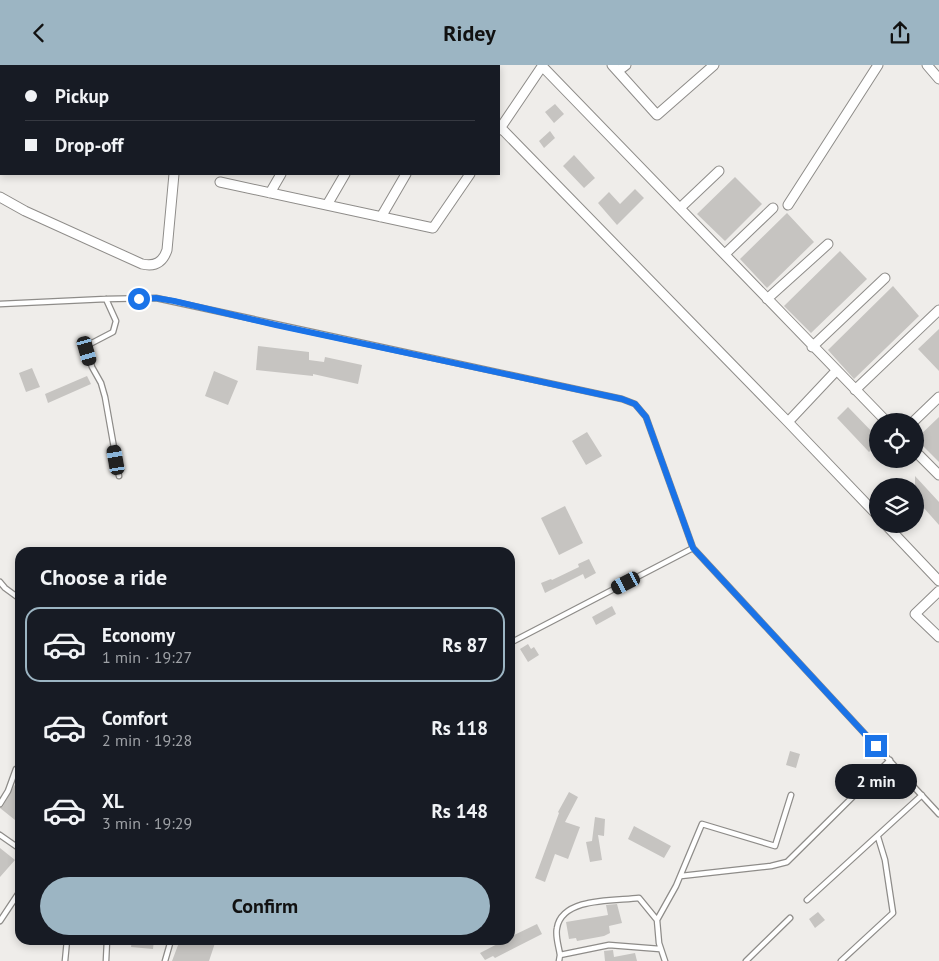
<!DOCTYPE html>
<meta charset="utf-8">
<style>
body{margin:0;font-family:"PT Sans",sans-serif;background:#242831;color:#f1f3f6;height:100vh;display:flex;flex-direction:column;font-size:19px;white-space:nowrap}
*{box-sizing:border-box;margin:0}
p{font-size:16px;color:#9ea1a6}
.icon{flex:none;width:28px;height:28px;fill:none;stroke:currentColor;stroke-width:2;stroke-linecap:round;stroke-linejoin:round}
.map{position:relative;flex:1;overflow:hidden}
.sheet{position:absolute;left:15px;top:482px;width:500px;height:398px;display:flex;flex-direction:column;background:#171b24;border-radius:15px;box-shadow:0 2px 8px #0003}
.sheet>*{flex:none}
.guide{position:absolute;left:0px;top:0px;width:500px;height:110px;box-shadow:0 2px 8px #0003;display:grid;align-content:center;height:110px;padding:0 25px;background:#171b24}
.buttons{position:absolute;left:869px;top:348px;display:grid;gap:10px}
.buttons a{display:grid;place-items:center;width:55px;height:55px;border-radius:50%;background:#171b24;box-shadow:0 2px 8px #0003;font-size:25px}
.end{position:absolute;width:22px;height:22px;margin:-11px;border:6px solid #1a73e8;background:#fff;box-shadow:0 0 0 2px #fff}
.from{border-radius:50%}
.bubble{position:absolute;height:35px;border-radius:18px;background:#171b24;box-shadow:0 2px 8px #0003;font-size:16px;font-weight:800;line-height:35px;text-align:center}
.car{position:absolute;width:15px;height:30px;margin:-15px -8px;border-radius:6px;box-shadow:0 0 4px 1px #0007;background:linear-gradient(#222 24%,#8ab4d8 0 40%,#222 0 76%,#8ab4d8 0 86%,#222 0)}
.guide b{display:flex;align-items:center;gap:18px;height:48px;font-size:19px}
.guide b+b{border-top:1px solid #363941}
.guide i{width:12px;height:12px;background:#f1f3f6}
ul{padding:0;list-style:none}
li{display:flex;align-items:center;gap:15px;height:75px;margin:0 10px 8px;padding:0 15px;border:2px solid transparent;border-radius:15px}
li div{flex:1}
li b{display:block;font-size:19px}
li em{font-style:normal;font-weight:800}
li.on{border-color:#9cb5c3}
li>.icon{width:45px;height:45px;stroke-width:1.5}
h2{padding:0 25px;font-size:22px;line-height:60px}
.cta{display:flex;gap:10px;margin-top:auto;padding:10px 25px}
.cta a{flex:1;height:58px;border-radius:30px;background:#9cb5c3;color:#111;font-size:20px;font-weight:800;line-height:58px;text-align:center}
header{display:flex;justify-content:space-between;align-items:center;height:65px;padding:0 25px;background:#9cb5c3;color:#111;font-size:22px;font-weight:800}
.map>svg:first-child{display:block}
</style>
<header><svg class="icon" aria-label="back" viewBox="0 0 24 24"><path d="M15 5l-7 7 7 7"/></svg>Ridey<svg class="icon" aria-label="share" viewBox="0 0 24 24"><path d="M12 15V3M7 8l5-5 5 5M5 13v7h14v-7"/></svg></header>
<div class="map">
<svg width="939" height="896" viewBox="0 0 939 896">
<rect width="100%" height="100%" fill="#efedea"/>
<path fill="#c6c4c1" d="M555,39L564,49L554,58L545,47Z
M550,66L555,73L544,83L539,76Z
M574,90L595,113L584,123L563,101Z
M735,112L762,139L725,176L697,149Z
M635,124L644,133L617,160L598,138L609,127L620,139Z
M787,148L814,177L767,223L740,194Z
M840,186L867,214L811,268L784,241Z
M893,221L919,251L854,314L828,285Z
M939,264V306L918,284Z
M258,281L309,287V295L324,297L325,292L362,300L358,319L313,309V311L256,305Z
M32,303L40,322L26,327L19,308Z
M214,306L238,316L228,340L205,331Z
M87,311L91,319L48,338L45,329Z
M848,342L878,373V379L869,387L837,353Z
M939,352V397L916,374Z
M587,367L602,391L586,400L572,376Z
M915,411L939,437V460L915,433Z
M565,441L583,478L559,490L541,453Z
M589,494L596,508L585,514L583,509L545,528L541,518L551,514L552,515L579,502L578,499Z
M612,541L616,549L596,560L592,552Z
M528,579L531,584L534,582L539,590L528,597L520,584Z
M790,686L800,689L796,703L786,700Z
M20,714V759L0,743L3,741L14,721Z
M569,727L578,732L565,757L580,762L568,794L555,789L545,817L535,813L559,748L558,747Z
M595,752L605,754L604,771L598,770L602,795L590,797L586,777L592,776Z
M634,761L671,781L664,793L628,774Z
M0,783L15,795L0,812Z
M617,839L622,858L609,861L610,868L604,871L577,876L576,873L569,874L566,857L608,850L606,840Z
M818,847L825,855L815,863L809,854Z
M537,859L542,869L495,893L493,891L485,895L480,888L505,875H510V872Z
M132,875H154L153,884L131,882Z
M180,875H216L209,896H172Z
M613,885L614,892L635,888L637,896H605L604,886Z"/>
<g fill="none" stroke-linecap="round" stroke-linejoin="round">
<defs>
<path id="service" d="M106,234L116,256L113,267L90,279L87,286L92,302L101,318L105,332L119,411
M0,239L106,234L156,233L622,334L635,339L646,352L693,483L939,749
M0,517L5,523L20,534
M510,578L693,483
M0,739L8,726L16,704L20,707
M0,770L20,784
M681,811L771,801L787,797L890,695
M807,835L922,730
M0,856L20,826
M560,890C559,882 555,871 557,863C562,832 615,836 639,833L657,855
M65,896L67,875
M106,896L107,875
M165,896L171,875
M559,896L560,890L609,880L660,884
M665,896L659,878L657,855L676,821L702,759L775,781L791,730
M746,896L790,853
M841,896L893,848L885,795L878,772"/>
<path id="minor" d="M290,0L292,1
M431,0L432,1
M612,0L657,50L714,0
M927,0L939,14
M183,1V0
M280,1L281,0
M342,1V0
M407,1V0
M542,1L886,356
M618,6L626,0
M501,63L788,357L878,451
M499,65L543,0
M220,117L433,163L470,109
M270,128L281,109
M0,132L25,146L142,199C155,202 163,197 167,185L174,109
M327,140L345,109
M788,140L878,0
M680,143L719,106
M381,152L406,109
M725,189L773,143
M767,234L828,179
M812,282L885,213
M855,325L939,245
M914,356L939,332
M788,357L836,306
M915,386L939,410
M885,459L939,516
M939,526L915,549L939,572"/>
</defs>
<use href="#service" stroke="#8e8c89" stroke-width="7"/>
<use href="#minor" stroke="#8e8c89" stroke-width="11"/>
<use href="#service" stroke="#fff" stroke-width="4.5"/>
<use href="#minor" stroke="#fff" stroke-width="9"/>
</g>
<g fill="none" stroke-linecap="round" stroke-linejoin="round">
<path stroke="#1a73e8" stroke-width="6" d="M139,234L156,233L174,236L276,260L622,334L635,339L646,352L693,483L876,681"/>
</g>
</svg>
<div class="buttons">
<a><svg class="icon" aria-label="locate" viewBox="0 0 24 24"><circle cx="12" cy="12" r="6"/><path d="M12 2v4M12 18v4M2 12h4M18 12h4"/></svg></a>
<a><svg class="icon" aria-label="layers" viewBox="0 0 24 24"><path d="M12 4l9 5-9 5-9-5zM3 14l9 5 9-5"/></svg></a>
</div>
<i class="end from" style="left:139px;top:234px"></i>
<i class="end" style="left:876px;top:681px"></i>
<div class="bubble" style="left:835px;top:699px;width:82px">2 min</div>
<i class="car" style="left:87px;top:286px;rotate:164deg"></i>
<i class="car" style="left:116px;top:395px;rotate:350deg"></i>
<i class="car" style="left:626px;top:518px;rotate:243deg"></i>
<div class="guide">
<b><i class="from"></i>Pickup</b>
<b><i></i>Drop-off</b>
</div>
<section class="sheet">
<h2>Choose a ride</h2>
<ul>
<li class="on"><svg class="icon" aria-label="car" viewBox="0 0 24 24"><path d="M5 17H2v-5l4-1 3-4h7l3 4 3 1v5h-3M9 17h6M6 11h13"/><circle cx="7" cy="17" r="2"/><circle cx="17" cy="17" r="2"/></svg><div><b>Economy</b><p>1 min · 19:27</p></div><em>Rs 87</em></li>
<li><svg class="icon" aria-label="car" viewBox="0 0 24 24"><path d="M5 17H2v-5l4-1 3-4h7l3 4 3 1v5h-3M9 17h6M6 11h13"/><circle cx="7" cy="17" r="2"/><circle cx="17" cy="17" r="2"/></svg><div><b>Comfort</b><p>2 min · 19:28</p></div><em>Rs 118</em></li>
<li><svg class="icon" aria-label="car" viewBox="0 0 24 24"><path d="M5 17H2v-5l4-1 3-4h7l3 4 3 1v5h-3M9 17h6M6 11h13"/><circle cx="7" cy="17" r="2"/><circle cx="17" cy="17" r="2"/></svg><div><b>XL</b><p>3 min · 19:29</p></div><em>Rs 148</em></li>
</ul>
<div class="cta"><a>Confirm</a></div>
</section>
</div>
